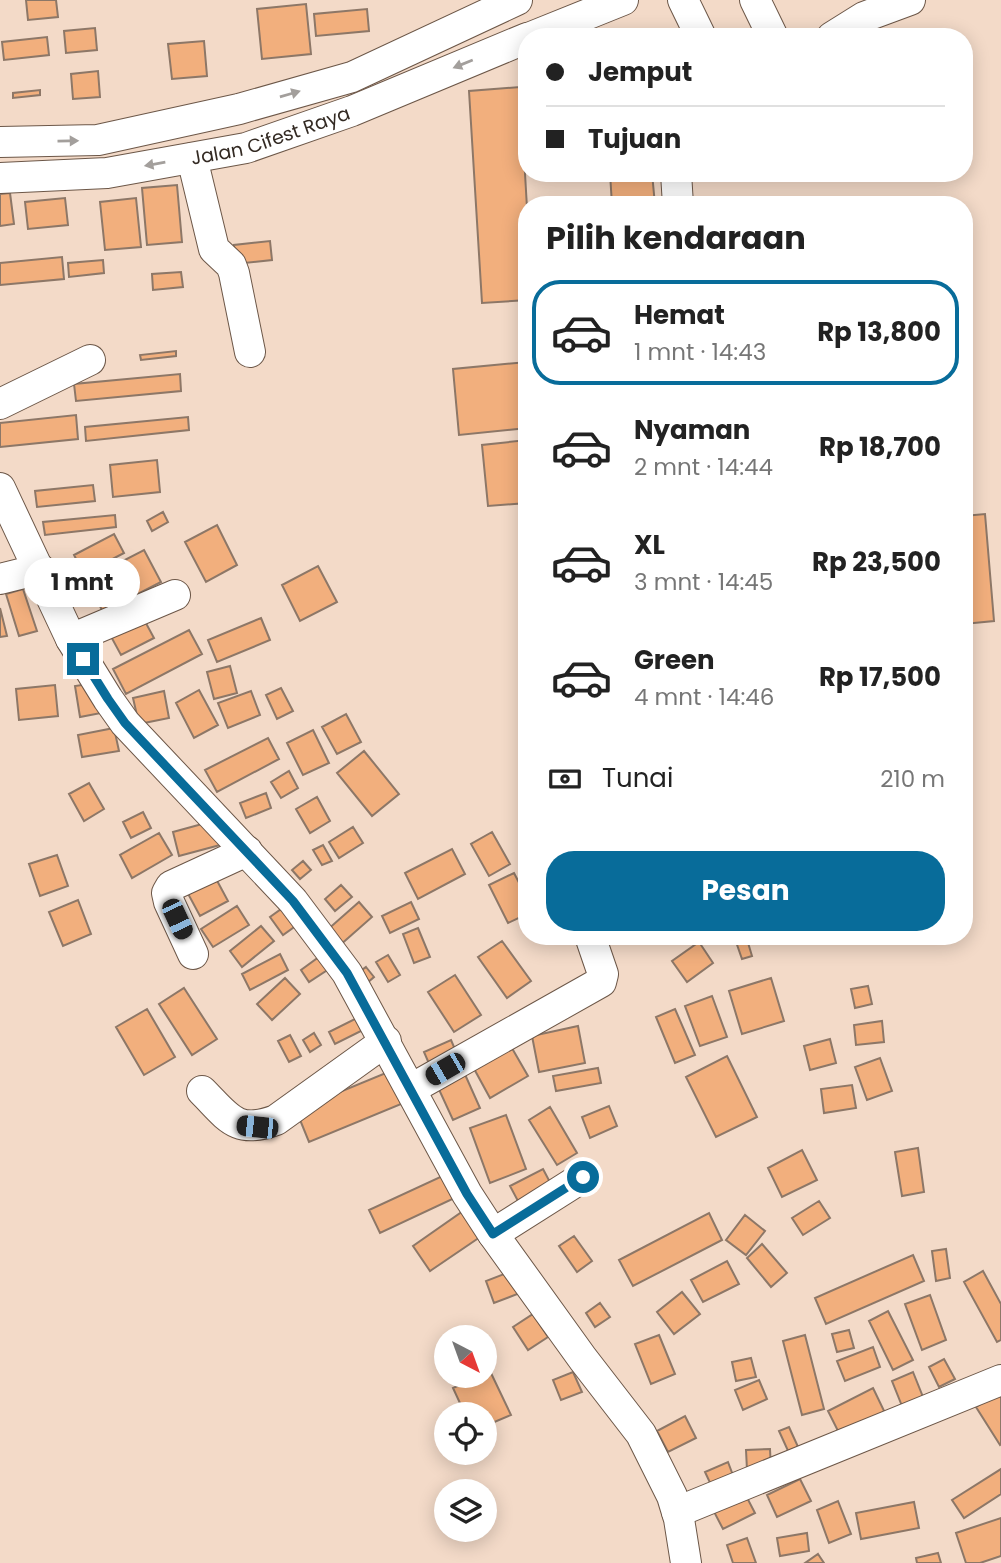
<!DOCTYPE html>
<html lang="id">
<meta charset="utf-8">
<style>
body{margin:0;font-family:Poppins,sans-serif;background:#f2f2f2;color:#222;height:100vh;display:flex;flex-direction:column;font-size:26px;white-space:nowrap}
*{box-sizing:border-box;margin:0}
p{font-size:23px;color:#767676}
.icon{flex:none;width:38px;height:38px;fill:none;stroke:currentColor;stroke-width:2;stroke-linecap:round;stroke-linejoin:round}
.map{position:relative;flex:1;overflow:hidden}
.panel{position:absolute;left:518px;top:196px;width:455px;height:749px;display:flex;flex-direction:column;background:#fff;border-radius:28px;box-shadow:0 4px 18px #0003}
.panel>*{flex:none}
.hud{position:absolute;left:518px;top:28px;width:455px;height:154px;border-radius:28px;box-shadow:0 4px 18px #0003;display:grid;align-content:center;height:154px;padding:0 28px;background:#fff}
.needle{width:46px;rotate:139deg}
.controls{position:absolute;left:434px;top:1325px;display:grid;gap:14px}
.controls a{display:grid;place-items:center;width:63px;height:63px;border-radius:50%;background:#fff;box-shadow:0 4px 18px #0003;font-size:35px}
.end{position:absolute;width:32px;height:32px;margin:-16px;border:9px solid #086c9a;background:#fff;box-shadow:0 0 0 4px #fff}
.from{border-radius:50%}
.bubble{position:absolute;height:49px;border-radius:24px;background:#fff;box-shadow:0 4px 18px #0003;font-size:23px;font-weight:700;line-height:49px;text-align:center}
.car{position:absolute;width:21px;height:42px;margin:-21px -10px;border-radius:9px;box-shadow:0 0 5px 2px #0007;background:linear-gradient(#222 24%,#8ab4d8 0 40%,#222 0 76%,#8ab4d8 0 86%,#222 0)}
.hud b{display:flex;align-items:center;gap:24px;height:66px;font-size:26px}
.hud b+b{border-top:2px solid #e0e0e0}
.hud i{width:18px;height:18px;background:#222}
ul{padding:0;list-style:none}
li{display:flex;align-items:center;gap:21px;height:105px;margin:0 14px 10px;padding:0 14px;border:4px solid transparent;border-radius:28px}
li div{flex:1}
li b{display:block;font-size:26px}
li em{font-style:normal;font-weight:700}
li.current{border-color:#086c9a}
li>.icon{width:63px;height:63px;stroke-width:1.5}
h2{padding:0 28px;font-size:32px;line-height:84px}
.pay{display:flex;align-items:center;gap:18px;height:77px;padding:0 28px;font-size:26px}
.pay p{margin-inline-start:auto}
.primary-button{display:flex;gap:14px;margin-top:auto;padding:14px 28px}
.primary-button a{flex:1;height:80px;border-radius:28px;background:#086c9a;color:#fff;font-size:28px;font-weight:700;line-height:80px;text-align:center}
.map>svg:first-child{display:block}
</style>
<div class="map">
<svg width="1001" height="1563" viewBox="0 0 1001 1563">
<rect width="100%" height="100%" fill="#f3dac8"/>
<path fill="#f2af7d" stroke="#8d7767" stroke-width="2" d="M26,0H56L58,17L28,20Z
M306,4L311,54L262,59L257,9Z
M367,9L369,31L316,36L314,14Z
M95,28L97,50L66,53L64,31Z
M47,37L49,55L4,60L2,42Z
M204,41L207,76L172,79L168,44Z
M98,71L100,97L73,99L71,74Z
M520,87L527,208V300L482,303L469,91Z
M40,90V95L13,98V93Z
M610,173H652L655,205H612Z
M177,185L182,242L147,245L142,188Z
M10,193L14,224L0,226V194Z
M65,198L68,225L28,229L25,202Z
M136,198L141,247L105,250L100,202Z
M270,241L272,260L235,264L234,245Z
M62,257L64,279L0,285V263Z
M103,260L104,273L69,277L68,263Z
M181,272L183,287L153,290L152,274Z
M176,351V356L141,360L140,355Z
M527,362V428L459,435L453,369Z
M180,374L181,391L76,401L74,384Z
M76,415L78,439L0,447V423Z
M188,417L189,430L86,441L85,427Z
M527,440V503L488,506L482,445Z
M157,460L160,492L113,497L110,465Z
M93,485L95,501L37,507L35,491Z
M163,512L168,522L152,531L147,521Z
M985,514L994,621L964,624V516Z
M115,515L116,527L45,535L43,522Z
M217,525L237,565L206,582L185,542Z
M114,534L124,553L84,574L74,555Z
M144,550L161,582L103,612L86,580Z
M318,566L337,602L300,621L282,585Z
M23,589L37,631L19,636L6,594Z
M0,608L7,636L0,637Z
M141,614L154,638L121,655L108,631Z
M261,618L270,640L217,662L208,640Z
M189,630L202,654L126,694L113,669Z
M230,666L237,693L214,699L207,672Z
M96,683L101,713L80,717L75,686Z
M55,685L58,716L19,720L16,689Z
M281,688L293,711L277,719L266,695Z
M199,690L218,725L194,738L176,703Z
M164,691L169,718L139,724L133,698Z
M251,691L260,715L228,728L218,703Z
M346,714L361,742L337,754L322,727Z
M114,728L119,751L82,757L78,735Z
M313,730L329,763L303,775L287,743Z
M268,738L279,759L217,792L205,770Z
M364,751L399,794L372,816L337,773Z
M289,771L298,788L281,798L271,782Z
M89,783L104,809L84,821L69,794Z
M266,793L271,808L246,818L240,803Z
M317,797L330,821L310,833L296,809Z
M143,812L151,828L131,838L123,822Z
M213,821L220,845L179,856L173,832Z
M353,827L363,843L339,858L329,842Z
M492,832L510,864L489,876L471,844Z
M159,833L172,855L132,878L120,855Z
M323,845L332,861L322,865L313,850Z
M452,849L465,874L418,899L405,873Z
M57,855L68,886L40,896L29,864Z
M303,861L311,870L300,879L292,870Z
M514,873L527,898V914L508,923L489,885Z
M214,875L228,901L200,916L186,890Z
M341,885L352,897L335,911L325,899Z
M78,900L91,934L63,946L49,912Z
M359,902L372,917L339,946L326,931Z
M411,902L419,919L390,933L382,916Z
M237,906L249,925L213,947L201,929Z
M284,907L297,925L283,935L270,917Z
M261,926L274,941L242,967L230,951Z
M418,928L430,957L414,963L403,934Z
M734,936H746L752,956L742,959Z
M502,941L531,981L507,998L478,957Z
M699,942L713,963L687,982L672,961Z
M280,954L288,970L250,990L242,974Z
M323,954L332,967L309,982L301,970Z
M388,955L400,975L388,982L376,962Z
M366,967L374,977L367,983L358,973Z
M455,975L481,1015L454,1032L428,992Z
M285,978L300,994L272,1020L257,1004Z
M771,978L784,1021L742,1034L729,991Z
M868,986L872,1004L855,1008L851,989Z
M184,988L217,1039L192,1055L159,1004Z
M712,996L727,1037L700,1046L685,1006Z
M147,1009L175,1057L144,1075L116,1027Z
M675,1009L695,1055L675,1063L656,1017Z
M363,1015L369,1027L335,1044L329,1032Z
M882,1021L884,1042L856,1045L854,1025Z
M578,1026L585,1063L539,1072L532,1036Z
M314,1033L321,1045L310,1052L303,1040Z
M290,1035L301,1056L289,1062L278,1041Z
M830,1039L836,1063L810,1070L804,1046Z
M451,1040L457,1054L430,1066L424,1052Z
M509,1043L528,1076L490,1098L472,1065Z
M727,1056L757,1117L716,1137L686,1077Z
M880,1058L892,1091L867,1100L855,1067Z
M598,1068L601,1083L556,1091L553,1076Z
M393,1070L406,1102L309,1142L296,1110Z
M463,1070L480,1108L453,1120L436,1083Z
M852,1085L856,1108L824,1113L821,1089Z
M609,1106L617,1126L590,1138L582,1117Z
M550,1107L577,1153L557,1165L529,1120Z
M506,1115L526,1169L490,1183L470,1128Z
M918,1148L924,1192L902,1196L895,1152Z
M802,1150L817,1180L782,1197L768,1168Z
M543,1169L552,1186L519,1203L510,1186Z
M451,1172L461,1195L380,1233L369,1210Z
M819,1201L830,1218L803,1235L792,1218Z
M466,1209L483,1235L430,1271L413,1246Z
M709,1213L722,1240L633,1286L619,1260Z
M745,1215L765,1231L746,1255L726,1240Z
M574,1236L592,1261L577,1272L559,1246Z
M762,1244L787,1273L771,1287L747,1258Z
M946,1249L950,1278L936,1281L932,1251Z
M913,1255L924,1281L826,1324L815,1298Z
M727,1261L739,1284L703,1302L691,1280Z
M512,1271L520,1293L494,1303L486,1281Z
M983,1271L1001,1304V1340L997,1342L964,1282Z
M682,1292L700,1314L674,1334L657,1312Z
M930,1295L946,1340L922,1350L905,1304Z
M600,1303L610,1317L595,1327L586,1313Z
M888,1311L913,1360L893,1370L869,1321Z
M533,1314L548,1337L528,1350L513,1327Z
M849,1330L854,1348L837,1352L832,1334Z
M659,1335L675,1374L651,1384L635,1344Z
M805,1335L824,1409L802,1415L783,1341Z
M873,1347L880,1367L845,1381L837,1361Z
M751,1358L756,1377L736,1381L732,1362Z
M944,1359L955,1379L939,1387L929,1367Z
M490,1371L511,1415L485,1426V1414H465L453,1388L480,1376H485Z
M573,1372L582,1392L561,1400L553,1380Z
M913,1372L923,1397L902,1406L892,1381Z
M759,1380L767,1399L743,1410L735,1390Z
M873,1388L887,1417L842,1439L828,1411Z
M1001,1391V1444L1000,1445L976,1407Z
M685,1416L696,1438L668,1452L657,1431Z
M789,1427L799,1449L789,1453L779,1431Z
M770,1449L771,1469L747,1470L746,1450Z
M728,1462L734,1478L712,1487L705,1472Z
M1001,1469V1494L964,1518L952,1500Z
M800,1479L811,1501L777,1517L767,1495Z
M742,1488L755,1513L723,1529L710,1504Z
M838,1501L851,1534L829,1543L817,1510Z
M914,1502L919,1528L861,1539L856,1513Z
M1001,1518V1556L980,1563H966L956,1533Z
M807,1533L809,1551L780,1556L777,1538Z
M747,1538L756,1563H733L727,1545Z
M938,1553L941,1563H917L916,1558Z
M818,1554L824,1563H805Z"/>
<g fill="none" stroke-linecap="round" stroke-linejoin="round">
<defs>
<g id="minor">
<path d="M683,0L701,37"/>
<path d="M755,0L773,37"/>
<path d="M531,37L623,0"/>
<path d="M832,37L864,17L910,0"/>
<path d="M0,142L98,140L239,109L352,77L517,0"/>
<path d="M192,158L214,249L231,265L234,273L250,352"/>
<path d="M676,173L678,205"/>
<path id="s1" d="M0,178L107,173L246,148L352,111L527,38"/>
<path d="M0,404L90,360"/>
<path d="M0,488L71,639L108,699L125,723L293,901L347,973L467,1194L493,1234L583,1359L641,1434L672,1496L679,1519L686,1563"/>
<path d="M0,579L40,569"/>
<path d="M71,639L175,595"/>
<path d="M193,954L169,902L167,893L171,886L247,851"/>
<path d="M411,1089L601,982L603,974L590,936"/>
<path d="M202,1091C228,1117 236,1135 276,1120L386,1041"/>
<path d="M493,1234L583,1177"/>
<path d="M677,1512L1001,1380"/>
</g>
</defs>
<use href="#minor" stroke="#6c5748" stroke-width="32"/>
<use href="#minor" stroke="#fff" stroke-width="30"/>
</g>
<defs><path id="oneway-solid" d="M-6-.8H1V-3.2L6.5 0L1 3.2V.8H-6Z" transform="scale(1.75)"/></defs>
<g fill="#a39f9c">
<use href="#oneway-solid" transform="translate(463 64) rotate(158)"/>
<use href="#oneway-solid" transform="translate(290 94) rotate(-16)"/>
<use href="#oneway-solid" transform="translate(68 141) rotate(-1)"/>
<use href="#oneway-solid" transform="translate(155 164) rotate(170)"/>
</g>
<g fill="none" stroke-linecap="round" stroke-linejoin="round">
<path stroke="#086c9a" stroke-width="9" d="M83,659L108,699L125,723L293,901L347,973L467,1194L493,1234L583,1177"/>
</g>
<g text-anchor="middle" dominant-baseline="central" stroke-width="5" stroke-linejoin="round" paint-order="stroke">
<g font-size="19" fill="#332a23" stroke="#fff">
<text stroke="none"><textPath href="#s1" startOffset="275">Jalan Cifest Raya</textPath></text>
</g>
</g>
</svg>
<div class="controls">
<a><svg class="needle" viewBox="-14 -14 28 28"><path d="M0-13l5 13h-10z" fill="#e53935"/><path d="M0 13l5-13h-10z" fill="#767676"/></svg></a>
<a><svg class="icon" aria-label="locate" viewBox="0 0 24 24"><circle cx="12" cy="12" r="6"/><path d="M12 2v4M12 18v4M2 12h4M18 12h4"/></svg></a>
<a><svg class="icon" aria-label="layers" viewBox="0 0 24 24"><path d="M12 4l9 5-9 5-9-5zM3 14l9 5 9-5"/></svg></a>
</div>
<i class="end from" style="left:583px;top:1177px"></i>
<i class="end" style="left:83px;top:659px"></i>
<div class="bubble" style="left:24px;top:558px;width:116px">1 mnt</div>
<i class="car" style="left:177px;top:919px;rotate:155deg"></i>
<i class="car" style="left:445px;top:1069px;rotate:240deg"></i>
<i class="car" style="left:257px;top:1127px;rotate:276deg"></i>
<div class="hud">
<b><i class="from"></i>Jemput</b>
<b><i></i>Tujuan</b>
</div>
<section class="panel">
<h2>Pilih kendaraan</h2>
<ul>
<li class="current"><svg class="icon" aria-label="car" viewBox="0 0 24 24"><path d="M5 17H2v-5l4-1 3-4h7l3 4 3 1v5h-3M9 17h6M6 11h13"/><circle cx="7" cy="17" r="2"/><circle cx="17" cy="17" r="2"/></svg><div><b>Hemat</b><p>1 mnt · 14:43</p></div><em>Rp 13,800</em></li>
<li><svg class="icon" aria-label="car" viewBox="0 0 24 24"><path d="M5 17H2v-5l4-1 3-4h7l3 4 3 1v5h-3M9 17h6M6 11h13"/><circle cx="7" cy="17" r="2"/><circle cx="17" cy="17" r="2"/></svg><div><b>Nyaman</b><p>2 mnt · 14:44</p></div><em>Rp 18,700</em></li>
<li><svg class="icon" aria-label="car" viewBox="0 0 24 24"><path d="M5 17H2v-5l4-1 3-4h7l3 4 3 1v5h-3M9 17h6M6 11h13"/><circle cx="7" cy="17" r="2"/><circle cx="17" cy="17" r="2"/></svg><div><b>XL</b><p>3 mnt · 14:45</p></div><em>Rp 23,500</em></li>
<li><svg class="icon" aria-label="car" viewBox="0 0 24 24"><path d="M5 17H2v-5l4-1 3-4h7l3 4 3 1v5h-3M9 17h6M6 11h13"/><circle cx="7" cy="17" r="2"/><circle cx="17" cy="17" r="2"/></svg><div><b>Green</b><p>4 mnt · 14:46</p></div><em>Rp 17,500</em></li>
</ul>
<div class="pay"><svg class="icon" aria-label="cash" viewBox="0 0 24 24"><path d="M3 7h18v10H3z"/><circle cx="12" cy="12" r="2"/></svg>Tunai<p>210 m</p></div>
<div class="primary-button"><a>Pesan</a></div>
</section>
</div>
